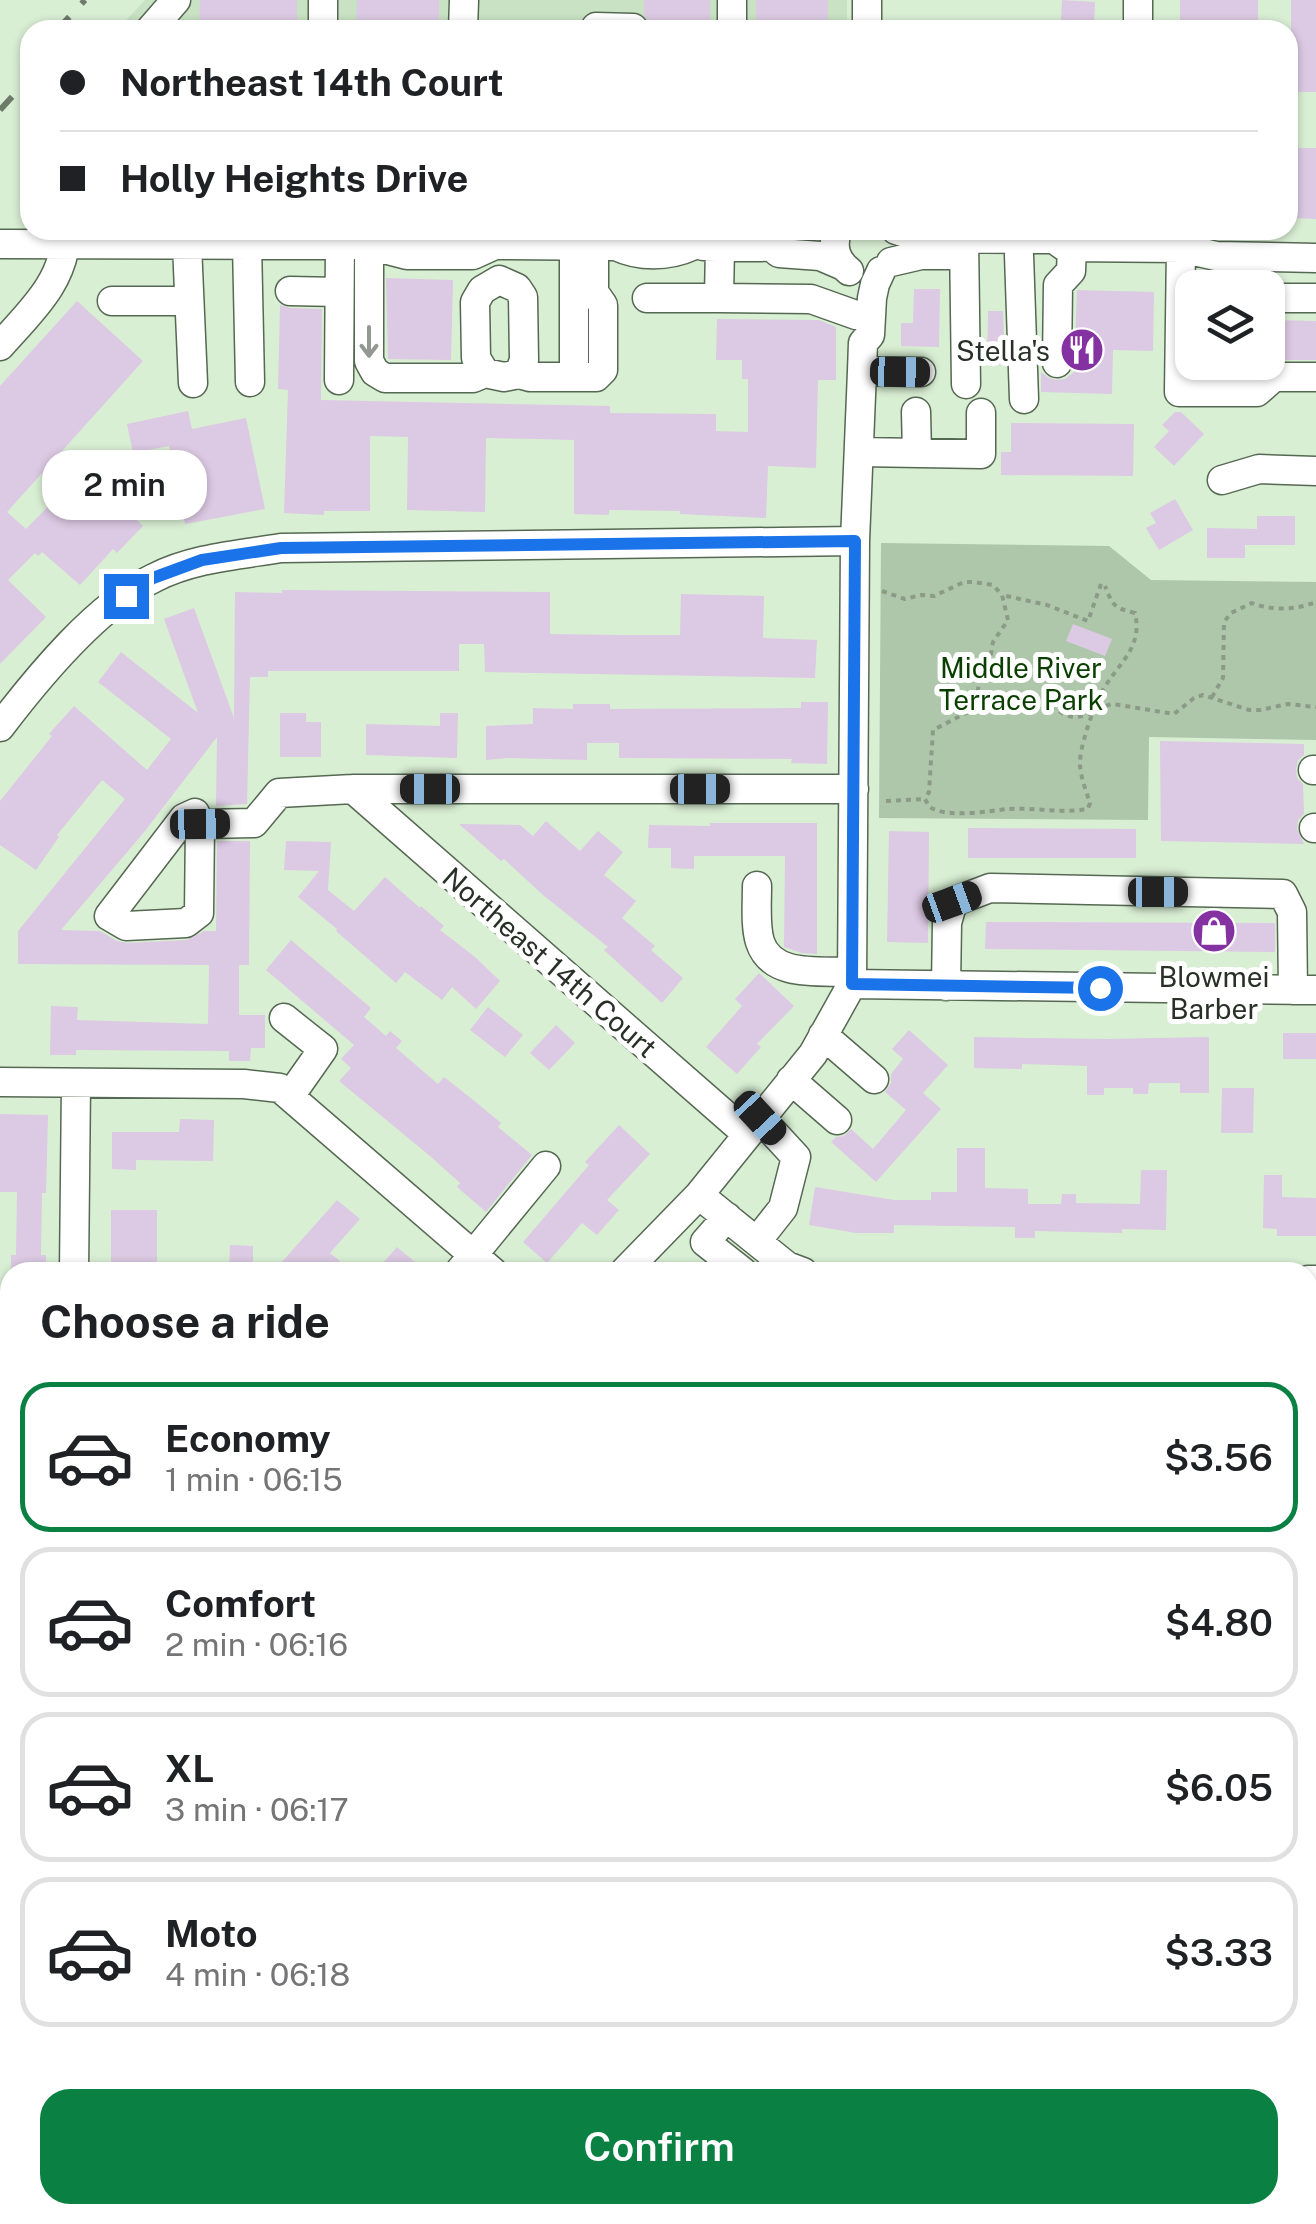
<!DOCTYPE html>
<meta charset="utf-8">
<style>
body{margin:0;font-family:"Public Sans",sans-serif;background:#f6f6f6;color:#202124;height:100vh;display:flex;flex-direction:column;font-size:38px;white-space:nowrap}
*{box-sizing:border-box;margin:0}
p{font-size:32px;color:#757577}
.icon{flex:none;width:55px;height:55px;fill:none;stroke:currentColor;stroke-width:2;stroke-linecap:round;stroke-linejoin:round}
.map{position:relative;flex:1;overflow:hidden}
.panel{position:absolute;left:0px;top:1262px;width:1318px;height:962px;display:flex;flex-direction:column;background:#fff;border-radius:30px 30px 0 0;box-shadow:0 2px 8px #0004}
.panel>*{flex:none}
.top-card{position:absolute;left:20px;top:20px;width:1278px;height:220px;border-radius:30px;box-shadow:0 2px 8px #0004;display:grid;align-content:center;height:220px;padding:0 40px;background:#fff}
.controls{position:absolute;left:1175px;top:270px;display:grid;gap:20px}
.controls a{display:grid;place-items:center;width:110px;height:110px;border-radius:20px;background:#fff;box-shadow:0 2px 8px #0004;font-size:50px}
.end{position:absolute;width:45px;height:45px;margin:-22px;border:12px solid #1a73e8;background:#fff;box-shadow:0 0 0 5px #fff}
.from{border-radius:50%}
.bubble{position:absolute;height:70px;border-radius:30px;background:#fff;box-shadow:0 2px 8px #0004;font-size:32px;font-weight:600;line-height:70px;text-align:center}
.car{position:absolute;width:30px;height:60px;margin:-30px -15px;border-radius:12px;box-shadow:0 0 8px 2px #0007;background:linear-gradient(#222 24%,#8ab4d8 0 40%,#222 0 76%,#8ab4d8 0 86%,#222 0)}
.top-card b{display:flex;align-items:center;gap:35px;height:95px;font-size:38px}
.top-card b+b{border-top:2px solid #e0e0e0}
.top-card i{width:25px;height:25px;background:#202124}
ul{padding:0;list-style:none}
li{display:flex;align-items:center;gap:30px;height:150px;margin:0 20px 15px;padding:0 20px;border:5px solid #e0e0e0;border-radius:30px}
li div{flex:1}
li b{display:block;font-size:38px}
li em{font-style:normal;font-weight:600}
li.on{border-color:#0b8043}
li>.icon{width:90px;height:90px;stroke-width:1.5}
h2{padding:0 40px;font-size:45px;line-height:120px}
.cta{display:flex;gap:20px;margin-top:auto;padding:20px 40px}
.cta a{flex:1;height:115px;border-radius:30px;background:#0b8043;color:#fff;font-size:40px;font-weight:600;line-height:115px;text-align:center}
.map>svg:first-child{display:block}
</style>
<div class="map">
<svg width="1316" height="2224" viewBox="0 0 1316 2224">
<rect width="100%" height="100%" fill="#d9efd4"/>
<path fill="#c8e2c3" d="M145,0H847V30H117Z
M1308,2171H1316V2224H1029V2215H1308Z"/>
<path fill="#aec6aa" d="M881,543L1109,546L1151,580L1316,582V740L1149,737L1148,820L879,818Z
M1063,2218L1231,2220L1233,2224H1056Z"/>
<path fill="#dcc9e3" d="M200,0H297V30H199Z
M357,0H439V30H356Z
M644,0H710V30H650L649,21L644,15Z
M756,0H828V30H756Z
M1062,0L1095,2L1094,30L1073,29L1074,21L1061,20Z
M1180,0H1258V24H1180Z
M1291,0H1316V92H1291Z
M1293,148H1316V219L1288,218V189H1293Z
M386,278L453,280L451,360L388,359Z
M914,289H940L939,347L901,346V323H913Z
M1077,290L1154,292L1153,351L1113,350L1112,394L1041,392V372L1049,378L1056,380L1065,379L1074,372Z
M77,301L143,361L7,512L26,529L104,449L119,464V470L102,487L143,526L117,553L113,549L80,585L42,552L38,556L35,553L8,580L46,617L0,664V386Z
M280,305L290,308L322,309L321,400L610,406V413L716,414V431L748,432V379H742V360H716L717,319L819,320L836,327V380H818L816,468L768,466L766,518L680,514V511L609,510V515L574,514V440L537,439L486,438L485,512L407,510L408,437L370,436V511H324V515L284,513L288,390L278,389Z
M988,311H1003L1005,365H987Z
M1268,320L1316,321V360H1274L1268,362Z
M1204,362H1250V374H1204Z
M188,411L192,429L246,418L265,509L185,524L169,446L133,453L127,424Z
M1175,412H1181L1204,434L1174,466L1154,447L1169,431L1162,425Z
M1011,423L1134,424L1133,476L1001,475V452H1011Z
M1175,499L1193,530L1159,550L1146,528L1156,523L1150,513Z
M1257,516H1295V545H1245V558H1207V528L1257,529Z
M282,590L550,592V634L621,635H680L681,594L764,596L763,638L817,640L815,678L485,672L484,644H459V671H268V677H250L247,804L216,806L217,737L145,831L61,930L100,931L117,941L127,943L187,940L204,931H216L217,841H250L249,965H239V1015H265V1048H251L250,1061H229V1051L76,1050V1055H50L51,1006L78,1007L77,1020L208,1024L209,965L18,964V931L125,799L102,780L57,835L59,837L36,870L0,845V801L52,736L49,734L74,706L147,770L171,739L98,682L121,652L198,713L164,619L194,608L234,718L235,592L282,593Z
M1073,624L1112,639L1105,656L1066,641Z
M801,702H828L827,764L791,763L792,759L619,758V743H587V760L508,758L486,760V726L533,724V708L573,709V704H610V709L801,708Z
M280,713H306V722H321V757H280Z
M440,713H458L457,758L366,755V724L440,726Z
M1160,741L1304,744V755L1298,760L1296,769L1297,778L1303,784L1304,814L1298,820L1297,829L1304,844L1161,841Z
M546,821L580,851L598,831L623,852L604,875L636,901L622,918L655,946L651,950L683,978L662,1003L604,950L608,947L543,895L504,859L501,861L459,824L520,825L533,836Z
M710,823H817V954L802,953L784,947L785,856H694V869L671,868V848H648L649,825L710,826Z
M968,828L1136,829V858H968Z
M889,831L929,832L928,943L887,942Z
M286,841L331,842L328,890L354,911L385,877L420,908L421,906L444,926L440,930L475,957L500,981L476,1009L452,987L442,1000L405,972L396,983L336,931L337,929L298,897L319,871L284,870Z
M986,922L1275,923V952L985,949Z
M291,940L371,1008L364,1017L386,1036L390,1031L402,1041L396,1048L438,1084L444,1077L477,1103L501,1123L498,1127L532,1155L486,1212L457,1187L460,1183L430,1156L339,1081L351,1068L341,1059L354,1045L266,970Z
M759,973L794,1006L757,1044L761,1047L737,1074L706,1047L742,1006L735,999Z
M488,1007L523,1035L505,1057L470,1030Z
M556,1025L575,1043L549,1070L530,1053Z
M909,1030L948,1065L923,1093L941,1109L876,1182L831,1142L836,1137L844,1136L851,1129L873,1149L906,1110L885,1092L891,1083V1074L903,1059L892,1049Z
M1283,1033H1316V1059H1283Z
M974,1037L1107,1039L1209,1037V1093H1180V1083H1149L1148,1094H1133V1088H1104V1095H1087V1066L1022,1064V1069L974,1068Z
M1222,1088H1254L1253,1133H1221Z
M0,1114L48,1115L46,1193H42L41,1255H46V1272H11V1255H16L17,1192H0Z
M180,1119L214,1120L213,1161L136,1160V1170L112,1169V1132H179Z
M619,1125L650,1154L607,1200L619,1210L597,1235L582,1223L547,1263L523,1242L589,1165L585,1162Z
M957,1148H985V1188L1028,1189V1204H1061L1062,1194H1076V1203L1140,1204L1141,1170H1167L1166,1230L1122,1229V1233L1035,1231V1238H1015V1227L894,1225V1233H856L809,1225L815,1187L894,1200H931V1192H957Z
M1264,1175H1282V1197L1316,1198V1236H1277V1229L1263,1228Z
M337,1200L360,1219L330,1253L353,1272H273Z
M111,1210H157V1272H111Z
M230,1245L253,1246V1262L266,1272H229Z
M397,1247L427,1272H375Z"/>
<g fill="none" stroke-linecap="round" stroke-linejoin="round">
<defs>
<path id="minor" d="M732,0V30
M1138,0V30
M596,27L633,28
M150,30L176,0
M323,30V0
M463,30L464,0
M867,30V0
M837,230C832,247 835,260 849,271
M896,230L921,238L1054,239L1065,247L1181,248L1216,256L1316,258
M964,238L966,384
M0,244L369,245C410,236 457,226 495,245
M247,244L250,382
M187,245L193,383
M369,245V361L375,372L385,378H473L485,373
M574,245V368L579,377H596L603,370V305L594,292V230
M703,246L772,247L779,253L820,256L841,265
M720,246L719,298L811,299L856,315
M380,248L407,255H473L495,245L616,246C639,257 668,257 692,246L678,237H631L616,246
M1181,248L1179,392H1257L1274,377H1316
M1019,255L1024,399
M891,262L921,255H949
M499,280L517,288L523,297L524,360L519,374L504,377L485,373L476,358L475,302L482,290Z
M290,291L339,292
M647,298H719
M1268,298H1316
M112,301H189
M0,346C30,312 66,281 66,231
M1057,363L1058,285L1071,271L1072,247
M862,371L921,372
M519,374L530,377H579
M339,380L340,244
M916,412L917,453
M859,452L981,454V413
M1222,480L1259,469L1316,471
M0,727C38,677 97,605 154,578C193,558 238,555 281,548L855,541
M1313,770H1316
M353,789L747,1134
M200,824L199,913L186,923L126,926L109,916L184,818L195,813L200,824L254,823L279,793L353,789H854
M1314,828H1316
M757,886C757,903 755,926 760,942C772,979 822,970 852,972
M852,984L1316,990
M946,986L947,923L953,902L990,888L1283,894L1292,912L1293,990
M284,1018L323,1049L290,1096
M823,1035L874,1079
M791,1080L837,1120
M0,1082L244,1084L280,1088L493,1272
M699,1195L787,1266L803,1272
M727,1217L705,1242L743,1272
M757,1241L783,1208L796,1157L760,1118
M74,1272L76,1083
M459,1272L546,1166
M624,1272L699,1195L813,1054L852,984L855,541L862,371L863,343L870,335L872,298L875,284L881,271
M1308,1280H1316
M0,1557H10
M1308,1566H1316
M1308,1790H1316
M0,1811L10,1820
M1308,1928H1316
M0,1993L10,1981
M0,2139H10
M1308,2153H1316
M104,2224L105,2215
M539,2224V2215
M775,2224L776,2215
M1007,2224V2215"/>
</defs>
<use href="#minor" stroke="#556852" stroke-width="31"/>
<path stroke="#8c9b88" stroke-width="4" stroke-dasharray="5 5" stroke-linecap="butt" d="M1101,584L1088,621L1047,605L1002,595L1008,620L993,642L991,654L980,671L976,708L933,730L929,792L925,799C929,806 928,807 936,810C955,817 988,811 1008,809C1034,807 1061,814 1088,809L1090,803C1086,791 1081,778 1080,765C1079,748 1094,705 1103,690C1119,662 1143,648 1135,613C1114,608 1113,606 1105,586
M882,591L905,599L921,595L934,596L964,582H974L993,585L1002,595
M1212,697L1223,678L1224,622L1231,613L1252,603C1273,611 1296,610 1316,602
M976,708C1003,701 1013,685 1042,700C1051,704 1060,714 1069,716C1084,721 1099,706 1113,704L1174,714L1194,698L1203,695L1249,710H1260L1288,704L1316,707
M886,801L925,799"/>
<use href="#minor" stroke="#fff" stroke-width="28"/>
<path stroke="#6e7b6b" stroke-width="6" stroke-dasharray="18 18" stroke-linecap="butt" d="M57,30L85,0
M0,110L30,77"/>
</g>
<defs><path id="oneway-shaft" d="M-6 0H5M1.5-3L5.5 0L1.5 3" fill="none" stroke-width="1.6" stroke-linecap="round" stroke-linejoin="round" transform="scale(2.5)"/></defs>
<use stroke="#949893" href="#oneway-shaft" transform="translate(369 342) rotate(90)"/>
<g fill="none" stroke-linecap="round" stroke-linejoin="round">
<path stroke="#1a73e8" stroke-width="12" d="M126,596L153,578L202,560L281,548L855,541L852,984L1100,988"/>
</g>
<defs>
<symbol id="restaurant-disc" viewBox="-11 -11 22 22"><circle r="9.5" fill="#8432a1" stroke="#fff"/><path d="M-5-6h1v4h1v-4h1v4h1v-4h1v5L-1.5 .5V6h-2V.5L-5-1ZM5-6V6H3V1.5H1.5Q1.5-4 5-6Z" fill="#fff"/></symbol>
<symbol id="shop-disc" viewBox="-11 -11 22 22"><circle r="9.5" fill="#8432a1" stroke="#fff"/><path d="M-5-2.5h2.3a2.7 3.5 0 0 1 5.4 0H5L5.5 6h-11ZM-1.5-2.5h3a1.5 2.3 0 0 0-3 0Z" fill="#fff"/></symbol>
</defs>
<g fill-rule="evenodd">
<use href="#restaurant-disc" x="1057" y="325" width="50" height="50"/>
<use href="#shop-disc" x="1189" y="906" width="50" height="50"/>
</g>
<g text-anchor="middle" dominant-baseline="central" stroke-width="10" stroke-linejoin="round" paint-order="stroke">
<g font-size="28" fill="#283027" stroke="#fff" text-anchor="end">
<text x="1050" y="350">Stella's</text>
<text x="1214" y="976" text-anchor="middle">Blowmei<tspan x="1214" dy="32">Barber</tspan></text>
</g>
<g font-size="28" fill="#0b3f01" stroke="#fff">
<text x="1021" y="667">Middle River<tspan x="1021" dy="32">Terrace Park</tspan></text>
</g>
<g font-size="28" fill="#283027" stroke="#fff">
<text transform="translate(550 962) rotate(41)">Northeast 14th Court</text>
</g>
</g>
</svg>
<div class="controls">
<a><svg class="icon" aria-label="layers" viewBox="0 0 24 24"><path d="M12 4l9 5-9 5-9-5zM3 14l9 5 9-5"/></svg></a>
</div>
<i class="end from" style="left:1100px;top:988px"></i>
<i class="end" style="left:126px;top:596px"></i>
<div class="bubble" style="left:42px;top:450px;width:165px">2 min</div>
<i class="car" style="left:900px;top:372px;rotate:91deg"></i>
<i class="car" style="left:430px;top:789px;rotate:270deg"></i>
<i class="car" style="left:700px;top:789px;rotate:90deg"></i>
<i class="car" style="left:200px;top:824px;rotate:89deg"></i>
<i class="car" style="left:1158px;top:892px;rotate:90deg"></i>
<i class="car" style="left:952px;top:902px;rotate:70deg"></i>
<i class="car" style="left:760px;top:1118px;rotate:137deg"></i>
<div class="top-card">
<b><i class="from"></i>Northeast 14th Court</b>
<b><i></i>Holly Heights Drive</b>
</div>
<section class="panel">
<h2>Choose a ride</h2>
<ul>
<li class="on"><svg class="icon" aria-label="car" viewBox="0 0 24 24"><path d="M5 17H2v-5l4-1 3-4h7l3 4 3 1v5h-3M9 17h6M6 11h13"/><circle cx="7" cy="17" r="2"/><circle cx="17" cy="17" r="2"/></svg><div><b>Economy</b><p>1 min · 06:15</p></div><em>$3.56</em></li>
<li><svg class="icon" aria-label="car" viewBox="0 0 24 24"><path d="M5 17H2v-5l4-1 3-4h7l3 4 3 1v5h-3M9 17h6M6 11h13"/><circle cx="7" cy="17" r="2"/><circle cx="17" cy="17" r="2"/></svg><div><b>Comfort</b><p>2 min · 06:16</p></div><em>$4.80</em></li>
<li><svg class="icon" aria-label="car" viewBox="0 0 24 24"><path d="M5 17H2v-5l4-1 3-4h7l3 4 3 1v5h-3M9 17h6M6 11h13"/><circle cx="7" cy="17" r="2"/><circle cx="17" cy="17" r="2"/></svg><div><b>XL</b><p>3 min · 06:17</p></div><em>$6.05</em></li>
<li><svg class="icon" aria-label="car" viewBox="0 0 24 24"><path d="M5 17H2v-5l4-1 3-4h7l3 4 3 1v5h-3M9 17h6M6 11h13"/><circle cx="7" cy="17" r="2"/><circle cx="17" cy="17" r="2"/></svg><div><b>Moto</b><p>4 min · 06:18</p></div><em>$3.33</em></li>
</ul>
<div class="cta"><a>Confirm</a></div>
</section>
</div>
